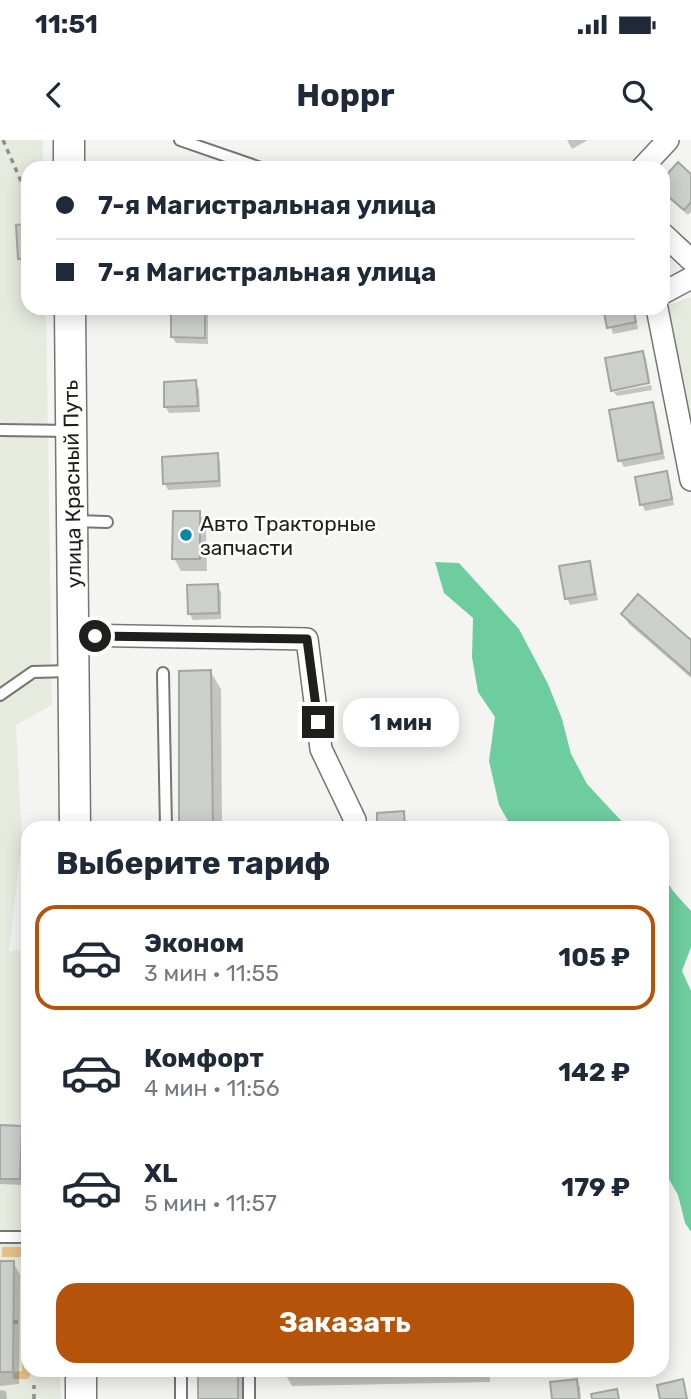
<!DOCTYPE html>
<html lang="ru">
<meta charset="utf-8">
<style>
body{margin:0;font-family:Rubik,sans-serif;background:#f2f2f3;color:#1f2937;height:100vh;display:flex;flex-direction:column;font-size:26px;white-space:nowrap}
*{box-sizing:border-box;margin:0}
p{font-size:23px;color:#747a83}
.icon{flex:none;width:38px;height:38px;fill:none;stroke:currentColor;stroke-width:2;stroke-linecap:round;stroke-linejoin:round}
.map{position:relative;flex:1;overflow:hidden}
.panel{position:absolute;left:21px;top:681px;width:648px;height:556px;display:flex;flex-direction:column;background:#fff;border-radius:21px;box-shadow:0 4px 18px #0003}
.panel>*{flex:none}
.banner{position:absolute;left:21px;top:21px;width:649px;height:154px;border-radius:21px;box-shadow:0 4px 18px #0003;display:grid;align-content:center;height:154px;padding:0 35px;background:#fff}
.end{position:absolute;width:32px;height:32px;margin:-16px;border:9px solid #1f1f1e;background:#fff;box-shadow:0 0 0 4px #fff}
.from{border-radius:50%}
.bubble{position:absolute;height:49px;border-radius:21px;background:#fff;box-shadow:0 4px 18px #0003;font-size:23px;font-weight:700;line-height:49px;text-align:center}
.banner b{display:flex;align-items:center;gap:24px;height:66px;font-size:26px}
.banner b+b{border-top:2px solid #e0e1e3}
.banner i{width:18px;height:18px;background:#1f2937}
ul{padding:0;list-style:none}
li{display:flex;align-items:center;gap:21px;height:105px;margin:0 14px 10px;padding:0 21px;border:4px solid transparent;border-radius:21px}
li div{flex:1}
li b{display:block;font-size:26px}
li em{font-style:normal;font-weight:700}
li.selected{border-color:#b45309}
li>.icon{width:63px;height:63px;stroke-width:1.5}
h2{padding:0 35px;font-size:32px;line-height:84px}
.button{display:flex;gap:14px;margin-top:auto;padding:14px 35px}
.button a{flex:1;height:80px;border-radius:21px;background:#b45309;color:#fff;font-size:28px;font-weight:700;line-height:80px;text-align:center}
.status{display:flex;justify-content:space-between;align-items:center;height:49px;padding:0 35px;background:#fff;direction:ltr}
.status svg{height:19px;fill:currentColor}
header{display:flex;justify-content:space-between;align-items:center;height:91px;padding:0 35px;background:#fff;font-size:32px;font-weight:700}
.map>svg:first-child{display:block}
</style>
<div class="status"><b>11:51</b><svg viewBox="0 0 49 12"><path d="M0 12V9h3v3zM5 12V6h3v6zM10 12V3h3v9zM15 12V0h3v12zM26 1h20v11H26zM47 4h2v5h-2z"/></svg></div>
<header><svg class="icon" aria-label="back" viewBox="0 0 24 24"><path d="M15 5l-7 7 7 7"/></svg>Hoppr<svg class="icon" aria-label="search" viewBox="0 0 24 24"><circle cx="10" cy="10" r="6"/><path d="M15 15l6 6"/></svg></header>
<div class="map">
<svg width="691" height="1259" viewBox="0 0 691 1259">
<rect width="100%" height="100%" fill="#f4f5f2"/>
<path fill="#e7eadf" d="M0,0H43V28H28V168H46L52,565L16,585L22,698L9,811L28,810V1230H60L61,1259H0Z
M691,157V286L663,167Z"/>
<path fill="#e5c08a" d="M2,1107H28V1174H22V1117H2Z
M28,1188V1230H33L28,1239H13V1232L22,1231V1189Z"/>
<path fill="#6ecd9e" d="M435,422L459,423L519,489L548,544L562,579L571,614L587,644L628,688H512L499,665L489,621L495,577L478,552L472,517L473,478L444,453Z
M662,734L673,751L691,771V807L682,831L691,851V1092L685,1083L678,1055L662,1027Z"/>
<path fill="#0003" d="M567,0H588L572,9Z
M691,36V72L688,75L663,53V42Z
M28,86V124H23L19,118Z
M173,168H204L208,175V204L176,203L172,197Z
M605,168H634L638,189L613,194Z
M643,213L646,219L650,241L613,249Z
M195,242L199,249L200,272L169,273L165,266Z
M651,245L652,250L617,256L614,252Z
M652,264L656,271L665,319L624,327L620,320Z
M217,315L220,321L221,347L168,350L165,344Z
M666,333L669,339L674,365L645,371L642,364Z
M199,372L206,385L207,431H181L174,418Z
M589,423L592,429L598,460L570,465L567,458Z
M217,446L221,452V479L193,480L189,473Z
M623,474L691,503V538L629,484Z
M210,531L221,549L222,688H181Z
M0,987L21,988L24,994L23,1045L0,1044Z
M0,1122H13L20,1135L19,1244L0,1246Z
M199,1230H247V1259H199Z
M283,1230H490V1242L292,1246Z
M576,1241L580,1247L581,1259H554Z
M0,1250L6,1251L7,1259H0Z"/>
<path fill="#cdcfcd" stroke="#a4a6a4" stroke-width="2" d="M678,22L691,34V62L684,70L663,52V39Z
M28,84V118L18,119L16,85Z
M171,168H205V198L171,197Z
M603,168H633L636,182L607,188Z
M643,211L649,243L611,251L605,218Z
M196,240L198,266L164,267V242Z
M653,262L662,313L618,321L609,270Z
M218,313L219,341L163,344L162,317Z
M667,331L672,359L640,365L635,337Z
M173,371H200V419H172Z
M590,421L595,454L565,459L559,426Z
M218,444L219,473L188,474L187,445Z
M638,454L691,500V535L621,474Z
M211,530L213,688H179V531Z
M404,671L405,688H377V673Z
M333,682V688H303V683Z
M0,985L22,986L20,1039H0Z
M0,1121H14L13,1232H0Z
M198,1230H238V1259H198Z
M577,1239L579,1259H552L550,1242Z
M683,1239L687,1259H660L657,1245Z
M617,1249L619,1259H592L591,1254Z"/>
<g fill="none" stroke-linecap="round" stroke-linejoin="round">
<defs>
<path id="service" d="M180,0L261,28
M0,290L71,291
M75,381L107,382
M163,533L166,688
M0,555L33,532L70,531
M0,1097H28
M181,1230V1259
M249,1259V1230"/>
<path id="minor" d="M642,28L668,0
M663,94L691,120
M663,153L691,138
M657,168L691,340
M73,495L307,499L321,609L355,680V688"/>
<path id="secondary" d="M69,0V28
M70,168L75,688
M81,1259V1230"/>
</defs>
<use href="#service" stroke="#757673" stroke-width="14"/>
<use href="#minor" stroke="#757673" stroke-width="24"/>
<use href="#secondary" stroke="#757673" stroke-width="33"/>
<path stroke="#8f8f8d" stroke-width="3.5" stroke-dasharray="5 5" stroke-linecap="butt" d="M3,0L28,57
M13,1182H28
M34,1259V1245"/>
<use href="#service" stroke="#fff" stroke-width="10"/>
<use href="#minor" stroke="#fff" stroke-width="21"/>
<use href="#secondary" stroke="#fff" stroke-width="30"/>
</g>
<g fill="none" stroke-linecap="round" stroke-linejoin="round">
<path stroke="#1f1f1e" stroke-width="9" d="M95,496L307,499L318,582"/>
</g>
<circle fill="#0086a8" stroke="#fffffe" stroke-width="2.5" cx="186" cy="395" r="7"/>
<g text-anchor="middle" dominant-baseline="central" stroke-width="5" stroke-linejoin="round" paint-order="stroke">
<g font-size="21" fill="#1f1f1e" stroke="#fffffe">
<text transform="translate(72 344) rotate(-91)">улица Красный Путь</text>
</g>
<g font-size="21" fill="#1f1f1e" stroke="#fffffe" text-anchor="start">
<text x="200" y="383">Авто Тракторные<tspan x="200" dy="24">запчасти</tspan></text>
</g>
</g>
</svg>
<i class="end from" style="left:95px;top:496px"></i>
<i class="end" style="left:318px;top:582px"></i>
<div class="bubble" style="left:343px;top:558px;width:116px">1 мин</div>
<div class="banner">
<b><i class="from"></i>7-я Магистральная улица</b>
<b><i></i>7-я Магистральная улица</b>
</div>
<section class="panel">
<h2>Выберите тариф</h2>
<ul>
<li class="selected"><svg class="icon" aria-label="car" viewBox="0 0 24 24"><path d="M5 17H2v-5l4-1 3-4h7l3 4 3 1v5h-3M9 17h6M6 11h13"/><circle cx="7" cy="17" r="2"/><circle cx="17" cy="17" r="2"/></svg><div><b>Эконом</b><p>3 мин · 11:55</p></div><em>105 ₽</em></li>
<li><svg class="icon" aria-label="car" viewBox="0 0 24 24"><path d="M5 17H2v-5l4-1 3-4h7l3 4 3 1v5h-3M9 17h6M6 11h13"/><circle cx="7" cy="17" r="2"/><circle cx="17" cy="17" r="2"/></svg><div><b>Комфорт</b><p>4 мин · 11:56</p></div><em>142 ₽</em></li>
<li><svg class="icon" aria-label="car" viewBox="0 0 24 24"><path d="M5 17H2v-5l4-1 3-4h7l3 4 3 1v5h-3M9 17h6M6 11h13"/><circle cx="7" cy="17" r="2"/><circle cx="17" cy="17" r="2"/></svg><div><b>XL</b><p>5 мин · 11:57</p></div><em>179 ₽</em></li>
</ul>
<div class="button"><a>Заказать</a></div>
</section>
</div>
